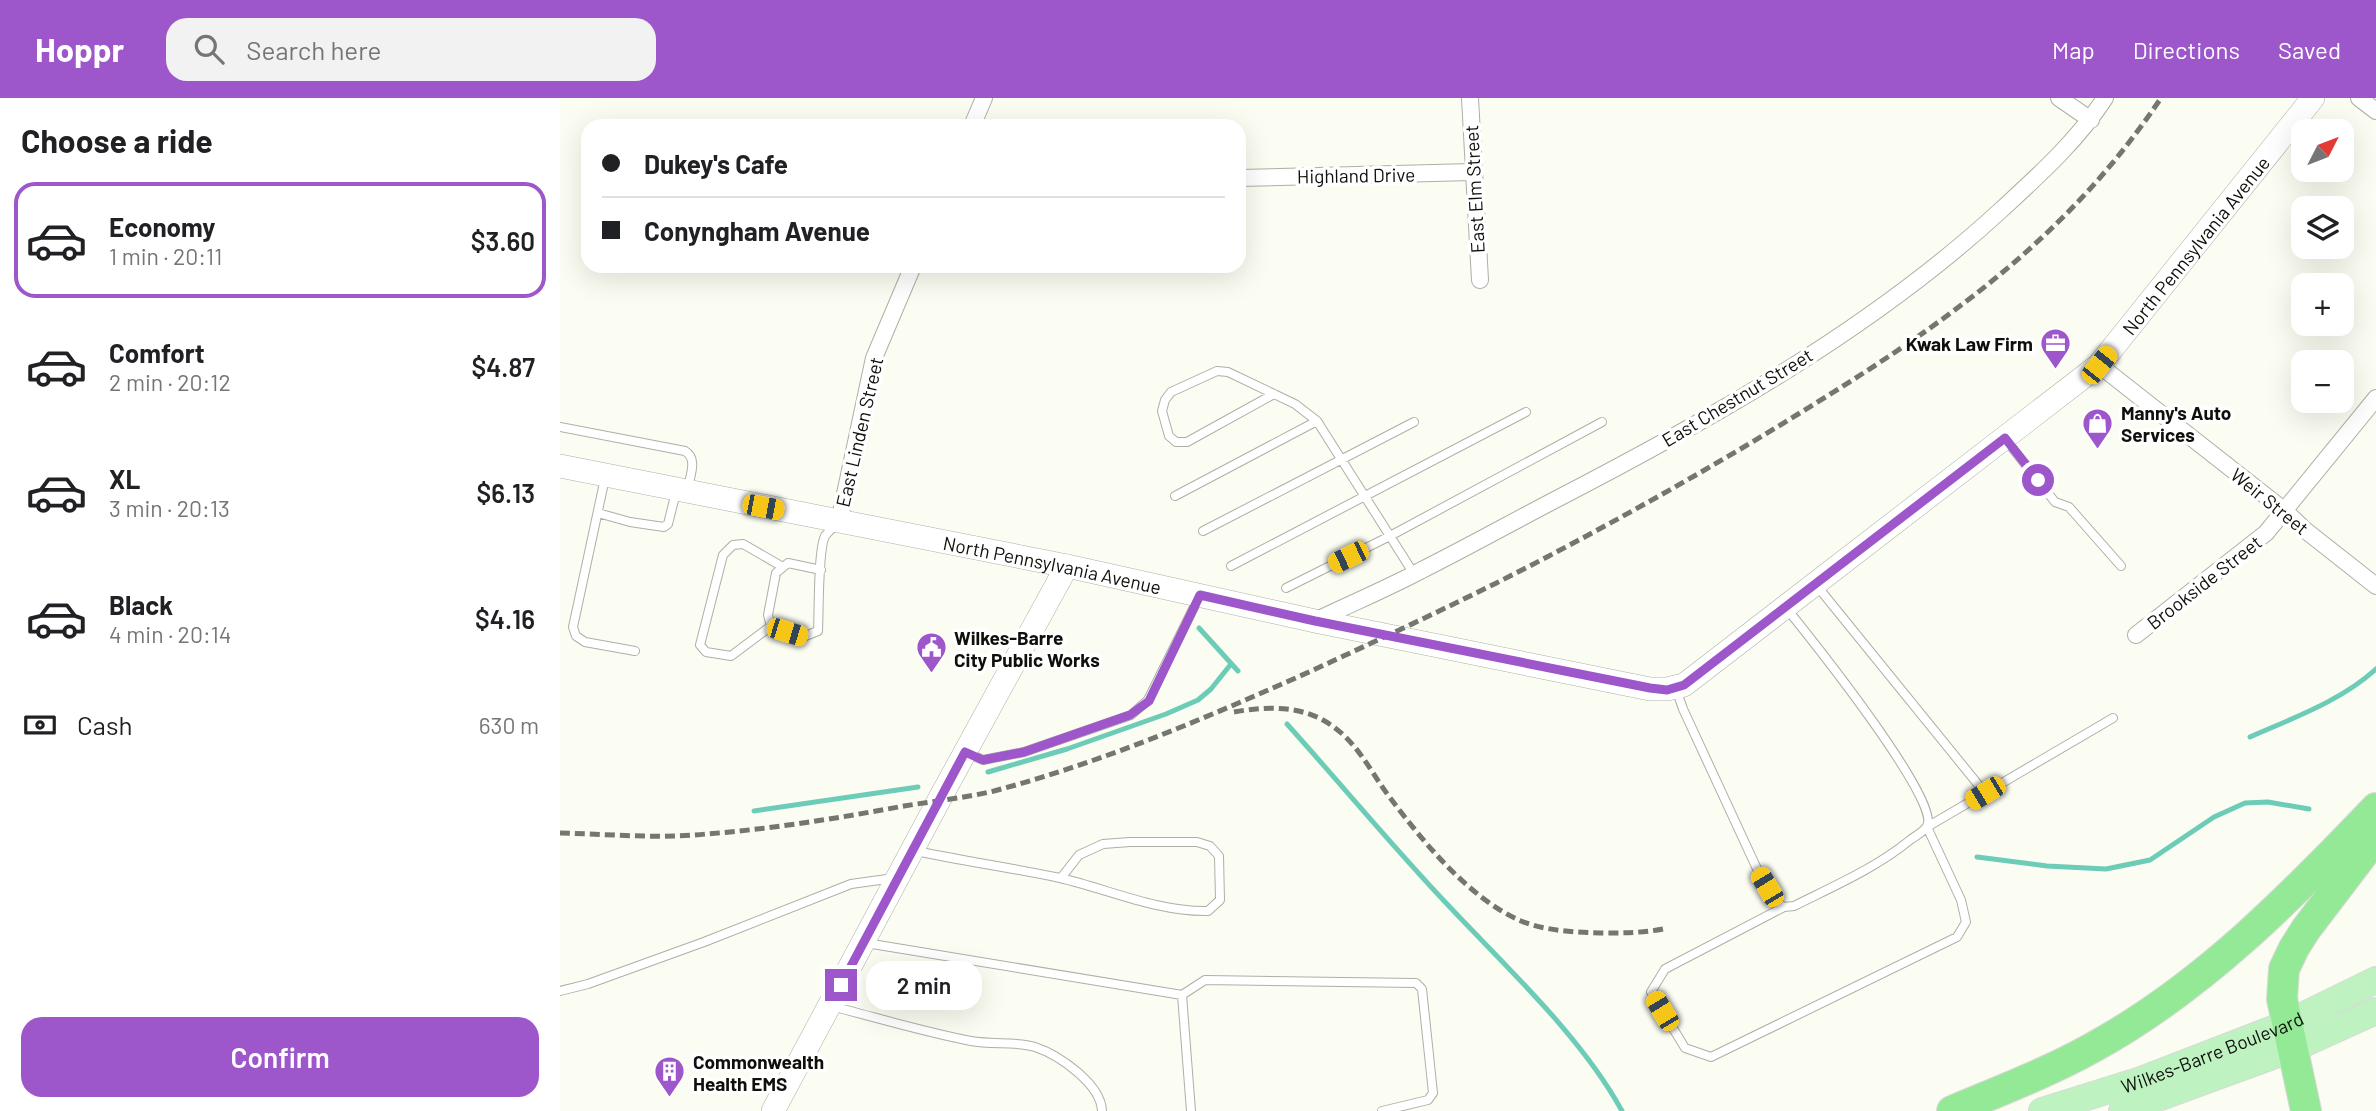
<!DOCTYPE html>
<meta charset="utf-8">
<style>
body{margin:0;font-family:Barlow,sans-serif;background:#f2f2f2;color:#202124;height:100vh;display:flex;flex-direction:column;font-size:26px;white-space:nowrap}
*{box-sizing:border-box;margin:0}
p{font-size:23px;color:#757577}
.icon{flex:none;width:38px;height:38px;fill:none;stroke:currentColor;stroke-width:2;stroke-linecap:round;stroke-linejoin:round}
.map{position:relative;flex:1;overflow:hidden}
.panel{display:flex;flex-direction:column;background:#fff;width:560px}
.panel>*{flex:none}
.banner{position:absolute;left:21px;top:21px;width:665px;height:154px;border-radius:21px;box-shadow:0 7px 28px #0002;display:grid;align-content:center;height:154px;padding:0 21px;background:#fff}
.needle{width:46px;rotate:48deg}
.tools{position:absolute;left:1731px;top:21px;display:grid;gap:14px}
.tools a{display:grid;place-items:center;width:63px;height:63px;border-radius:14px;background:#fff;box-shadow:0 7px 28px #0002;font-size:35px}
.end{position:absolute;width:32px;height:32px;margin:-16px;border:9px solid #9d57cb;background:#fff;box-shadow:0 0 0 4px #fff}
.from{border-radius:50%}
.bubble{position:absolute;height:49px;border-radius:21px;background:#fff;box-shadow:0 7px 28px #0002;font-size:23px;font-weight:600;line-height:49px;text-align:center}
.car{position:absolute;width:21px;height:42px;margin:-21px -10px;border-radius:9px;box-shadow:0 0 5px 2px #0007;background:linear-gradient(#f5c518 24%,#345 0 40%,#f5c518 0 76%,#345 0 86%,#f5c518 0)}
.banner b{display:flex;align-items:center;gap:24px;height:66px;font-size:26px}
.banner b+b{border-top:2px solid #e0e0e0}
.banner i{width:18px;height:18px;background:#202124}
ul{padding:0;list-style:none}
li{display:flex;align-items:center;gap:21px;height:116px;margin:0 14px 10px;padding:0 7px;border:4px solid transparent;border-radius:21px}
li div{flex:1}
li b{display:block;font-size:26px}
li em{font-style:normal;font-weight:600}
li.active{border-color:#9d57cb}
li>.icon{width:63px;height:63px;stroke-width:1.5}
h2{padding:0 21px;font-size:32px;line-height:84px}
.pay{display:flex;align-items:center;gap:18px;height:77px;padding:0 21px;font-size:26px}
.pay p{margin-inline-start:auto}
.button{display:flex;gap:14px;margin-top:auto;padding:14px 21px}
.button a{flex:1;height:80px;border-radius:21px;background:#9d57cb;color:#fff;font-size:28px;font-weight:600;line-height:80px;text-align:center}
header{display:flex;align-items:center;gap:42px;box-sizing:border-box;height:98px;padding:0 35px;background:#9d57cb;color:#fff}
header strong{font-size:33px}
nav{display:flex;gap:38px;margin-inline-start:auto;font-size:24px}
.search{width:490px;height:63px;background:#f2f2f2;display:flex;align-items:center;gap:18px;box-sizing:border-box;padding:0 24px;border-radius:21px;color:#757577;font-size:26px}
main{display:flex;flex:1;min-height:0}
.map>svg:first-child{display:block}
</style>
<header>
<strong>Hoppr</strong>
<div class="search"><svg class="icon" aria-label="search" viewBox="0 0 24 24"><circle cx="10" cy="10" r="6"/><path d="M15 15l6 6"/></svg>Search here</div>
<nav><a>Map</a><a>Directions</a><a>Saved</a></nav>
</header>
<main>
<section class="panel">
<h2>Choose a ride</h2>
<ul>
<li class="active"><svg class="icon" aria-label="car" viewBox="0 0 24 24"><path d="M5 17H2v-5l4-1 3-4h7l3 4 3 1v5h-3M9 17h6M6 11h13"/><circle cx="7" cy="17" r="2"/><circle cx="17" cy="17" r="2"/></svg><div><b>Economy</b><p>1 min · 20:11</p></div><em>$3.60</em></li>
<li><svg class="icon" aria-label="car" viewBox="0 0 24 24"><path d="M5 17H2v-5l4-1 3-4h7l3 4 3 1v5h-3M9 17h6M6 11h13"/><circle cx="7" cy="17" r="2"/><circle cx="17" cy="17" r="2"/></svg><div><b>Comfort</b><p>2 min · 20:12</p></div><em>$4.87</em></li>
<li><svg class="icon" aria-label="car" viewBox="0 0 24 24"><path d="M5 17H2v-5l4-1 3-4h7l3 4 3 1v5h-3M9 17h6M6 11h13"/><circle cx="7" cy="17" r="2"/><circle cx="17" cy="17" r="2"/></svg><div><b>XL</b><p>3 min · 20:13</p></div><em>$6.13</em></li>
<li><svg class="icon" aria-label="car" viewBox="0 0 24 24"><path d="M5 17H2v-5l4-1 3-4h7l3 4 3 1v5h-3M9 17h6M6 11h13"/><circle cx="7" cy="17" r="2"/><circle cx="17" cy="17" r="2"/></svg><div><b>Black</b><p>4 min · 20:14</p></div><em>$4.16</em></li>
</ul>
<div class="pay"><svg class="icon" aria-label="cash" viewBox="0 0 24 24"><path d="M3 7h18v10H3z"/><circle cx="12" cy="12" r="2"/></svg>Cash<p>630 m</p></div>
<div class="button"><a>Confirm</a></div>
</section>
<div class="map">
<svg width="1816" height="1013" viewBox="0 0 1816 1013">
<rect width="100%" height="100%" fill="#fbfcf2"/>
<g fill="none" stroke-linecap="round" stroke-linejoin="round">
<path stroke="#6cccb7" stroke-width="5" d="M639,530L678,573
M727,626C781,686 832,748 887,806C945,868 1022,939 1062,1013
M1690,639C1733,620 1781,603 1816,571
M428,674L507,651L606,616L638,602L651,591L671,566
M194,713L358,689
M1417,759L1487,768L1546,771L1590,762L1654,719L1685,705L1708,704L1749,711"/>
<defs>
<path id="lane" d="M714,296L627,344H616L609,338L602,313L605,302L611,294L657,273L668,274L735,306L757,323L854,476
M0,329L125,353C138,361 130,377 128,390
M1446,342L1495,404L1509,409L1561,468
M45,380L13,529L16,538L25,544L75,553
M615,398L757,323
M38,415L70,424L104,429L108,426L116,394
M643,433L854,324
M671,468L966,314
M261,472L228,465L216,475L208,517L211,528L243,539L258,533C259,514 258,451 265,438C268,434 273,430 276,426
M1257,488L1425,695
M726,490L830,438L1042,324
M211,528L171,558L146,554L140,547L163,457L173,447L183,446L223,469
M1116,591L1123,611L1198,773L1217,804L1224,809L1234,808C1274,788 1316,770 1350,742C1355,738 1364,734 1367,728C1382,704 1248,537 1227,511
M408,655L423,662L464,654L571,617L588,602L639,499
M356,753C404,763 452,770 500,780C548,791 597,814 648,813L660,802L659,758L650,748L637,744H570L543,746L519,757L501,780
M1224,809L1105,871L1091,894L1125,950L1151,959L1397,839L1406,824L1401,802L1367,729L1553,620
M306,845L622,897L645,882L856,885L862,891L873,995L868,1002L822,1013
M0,893L28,886L144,844L291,786L334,780
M622,897L631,1013
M271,908C318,920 364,934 411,943C432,947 456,943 475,949C499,957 541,986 542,1013"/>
<path id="street" d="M910,0L920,182
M1499,0L1531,22
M1799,0L1816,13
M412,28L424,0
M679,80L912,74
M1539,267L1725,413L1745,432L1816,488
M279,424L314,260L353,168
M755,523C790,506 826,491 860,473C904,451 947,427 991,404C1148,323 1311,232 1441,112C1479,77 1517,43 1545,0
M1576,537L1706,435L1816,300"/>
<g id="secondary">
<path id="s1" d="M0,368L507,468L755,523L1090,591H1107L1124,587L1539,267L1753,0"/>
<path d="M213,1013L379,702L507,468"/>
</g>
<g id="primary">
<path id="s2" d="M1482,1013L1581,982L1726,926L1816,882"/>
<path d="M1562,1013L1732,951L1816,913"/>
</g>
<path id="highway" d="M1392,1013C1439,993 1487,975 1532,950C1643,889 1730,800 1816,710
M1746,1013L1722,901L1724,871L1734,850L1746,831L1816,739"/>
</defs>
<use href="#lane" stroke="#aeafa6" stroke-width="10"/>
<use href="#street" stroke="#aeafa6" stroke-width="18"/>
<use href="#secondary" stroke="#aeafa6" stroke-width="24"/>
<use href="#primary" stroke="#d9d9d8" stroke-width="28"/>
<use href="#highway" stroke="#d9d9d8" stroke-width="32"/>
<use href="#lane" stroke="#fff" stroke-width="8"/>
<use href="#street" stroke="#fff" stroke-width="16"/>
<use href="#secondary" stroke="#fff" stroke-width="23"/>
<use href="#primary" stroke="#bef2c0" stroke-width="26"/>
<use href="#highway" stroke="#93e996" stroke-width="30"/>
<path stroke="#757670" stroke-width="5" stroke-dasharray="10 5" stroke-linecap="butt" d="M674,614C707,608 742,607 771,627C799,646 811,675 831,701C864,745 910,801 961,823C986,833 1014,834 1040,835C1062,835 1082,835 1103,831
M0,735C48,736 98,741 146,736C212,731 279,720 344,708C374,703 405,700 434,693C543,664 646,620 749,574C829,537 909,500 987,459C1078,411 1168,360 1256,305C1393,220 1510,136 1601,0"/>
</g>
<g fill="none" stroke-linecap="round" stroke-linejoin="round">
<path stroke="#9d57cb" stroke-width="9" d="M281,887L405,654L423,662L464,654L570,617L589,603L640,497L755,523L1090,590L1107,592L1124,587L1445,340L1478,382"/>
</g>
<defs>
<symbol id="office-pin" viewBox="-11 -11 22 30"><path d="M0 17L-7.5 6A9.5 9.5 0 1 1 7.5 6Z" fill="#9d57cb" stroke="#fff"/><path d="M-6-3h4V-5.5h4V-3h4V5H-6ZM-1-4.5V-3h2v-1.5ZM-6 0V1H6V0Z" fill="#fff"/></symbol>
<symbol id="shop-pin" viewBox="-11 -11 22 30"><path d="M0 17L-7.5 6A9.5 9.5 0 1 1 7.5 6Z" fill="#9d57cb" stroke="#fff"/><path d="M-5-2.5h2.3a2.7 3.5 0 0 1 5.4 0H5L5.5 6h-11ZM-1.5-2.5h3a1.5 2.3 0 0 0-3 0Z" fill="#fff"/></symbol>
<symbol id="civic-pin" viewBox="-11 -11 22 30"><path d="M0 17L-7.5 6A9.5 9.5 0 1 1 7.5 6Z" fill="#9d57cb" stroke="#fff"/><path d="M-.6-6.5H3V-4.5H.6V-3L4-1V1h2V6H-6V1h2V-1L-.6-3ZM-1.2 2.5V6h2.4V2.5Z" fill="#fff"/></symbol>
<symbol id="building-pin" viewBox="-11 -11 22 30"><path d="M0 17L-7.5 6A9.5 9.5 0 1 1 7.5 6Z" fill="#9d57cb" stroke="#fff"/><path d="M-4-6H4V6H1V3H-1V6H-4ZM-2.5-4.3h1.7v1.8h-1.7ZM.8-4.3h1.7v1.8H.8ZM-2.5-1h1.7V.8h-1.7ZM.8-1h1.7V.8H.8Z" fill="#fff"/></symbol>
</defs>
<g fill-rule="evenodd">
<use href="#office-pin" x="1478" y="228" width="35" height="47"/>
<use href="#shop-pin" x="1520" y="308" width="35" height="47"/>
<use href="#civic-pin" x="354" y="532" width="35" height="47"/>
<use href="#building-pin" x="92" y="956" width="35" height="47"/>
</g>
<g text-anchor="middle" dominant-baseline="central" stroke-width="7" stroke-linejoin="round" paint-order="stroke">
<g font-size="19" fill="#0f0f0c" stroke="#fff">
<text transform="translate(796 77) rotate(-1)">Highland Drive</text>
<text transform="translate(914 91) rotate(-93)">East Elm Street</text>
<text stroke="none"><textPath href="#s1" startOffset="1825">North Pennsylvania Avenue</textPath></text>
<text transform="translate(1177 299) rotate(-31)">East Chestnut Street</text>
<text transform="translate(299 334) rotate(-77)">East Linden Street</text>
<text transform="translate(1710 403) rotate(39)">Weir Street</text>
<text stroke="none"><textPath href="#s1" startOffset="502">North Pennsylvania Avenue</textPath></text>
<text transform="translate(1644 484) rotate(-38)">Brookside Street</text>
<text stroke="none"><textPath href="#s2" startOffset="180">Wilkes-Barre Boulevard</textPath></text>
</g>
<g font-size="19" font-weight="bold" fill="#0f0f0c" stroke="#fff" text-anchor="start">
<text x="1473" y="245" text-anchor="end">Kwak Law Firm</text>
<text x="1561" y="314">Manny's Auto<tspan x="1561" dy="22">Services</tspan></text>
<text x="394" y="539">Wilkes-Barre<tspan x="394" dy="22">City Public Works</tspan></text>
<text x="133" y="963">Commonwealth<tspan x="133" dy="22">Health EMS</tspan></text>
</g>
</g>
</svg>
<div class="tools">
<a><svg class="needle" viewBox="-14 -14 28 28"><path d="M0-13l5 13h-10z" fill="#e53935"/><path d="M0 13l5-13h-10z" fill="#757577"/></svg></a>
<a><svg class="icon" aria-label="layers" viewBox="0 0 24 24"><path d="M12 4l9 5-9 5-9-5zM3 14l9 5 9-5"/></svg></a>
<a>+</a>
<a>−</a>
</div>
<i class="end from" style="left:1478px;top:382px"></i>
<i class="end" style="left:281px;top:887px"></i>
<div class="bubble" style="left:306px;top:863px;width:116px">2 min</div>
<i class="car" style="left:1539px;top:267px;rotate:39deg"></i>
<i class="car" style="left:203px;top:409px;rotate:101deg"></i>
<i class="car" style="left:788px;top:459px;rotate:244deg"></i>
<i class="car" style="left:227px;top:534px;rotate:107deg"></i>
<i class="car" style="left:1425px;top:695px;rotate:239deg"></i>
<i class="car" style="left:1207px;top:789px;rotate:329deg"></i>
<i class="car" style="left:1102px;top:913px;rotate:329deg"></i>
<div class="banner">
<b><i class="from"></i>Dukey's Cafe</b>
<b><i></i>Conyngham Avenue</b>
</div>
</div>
</main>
